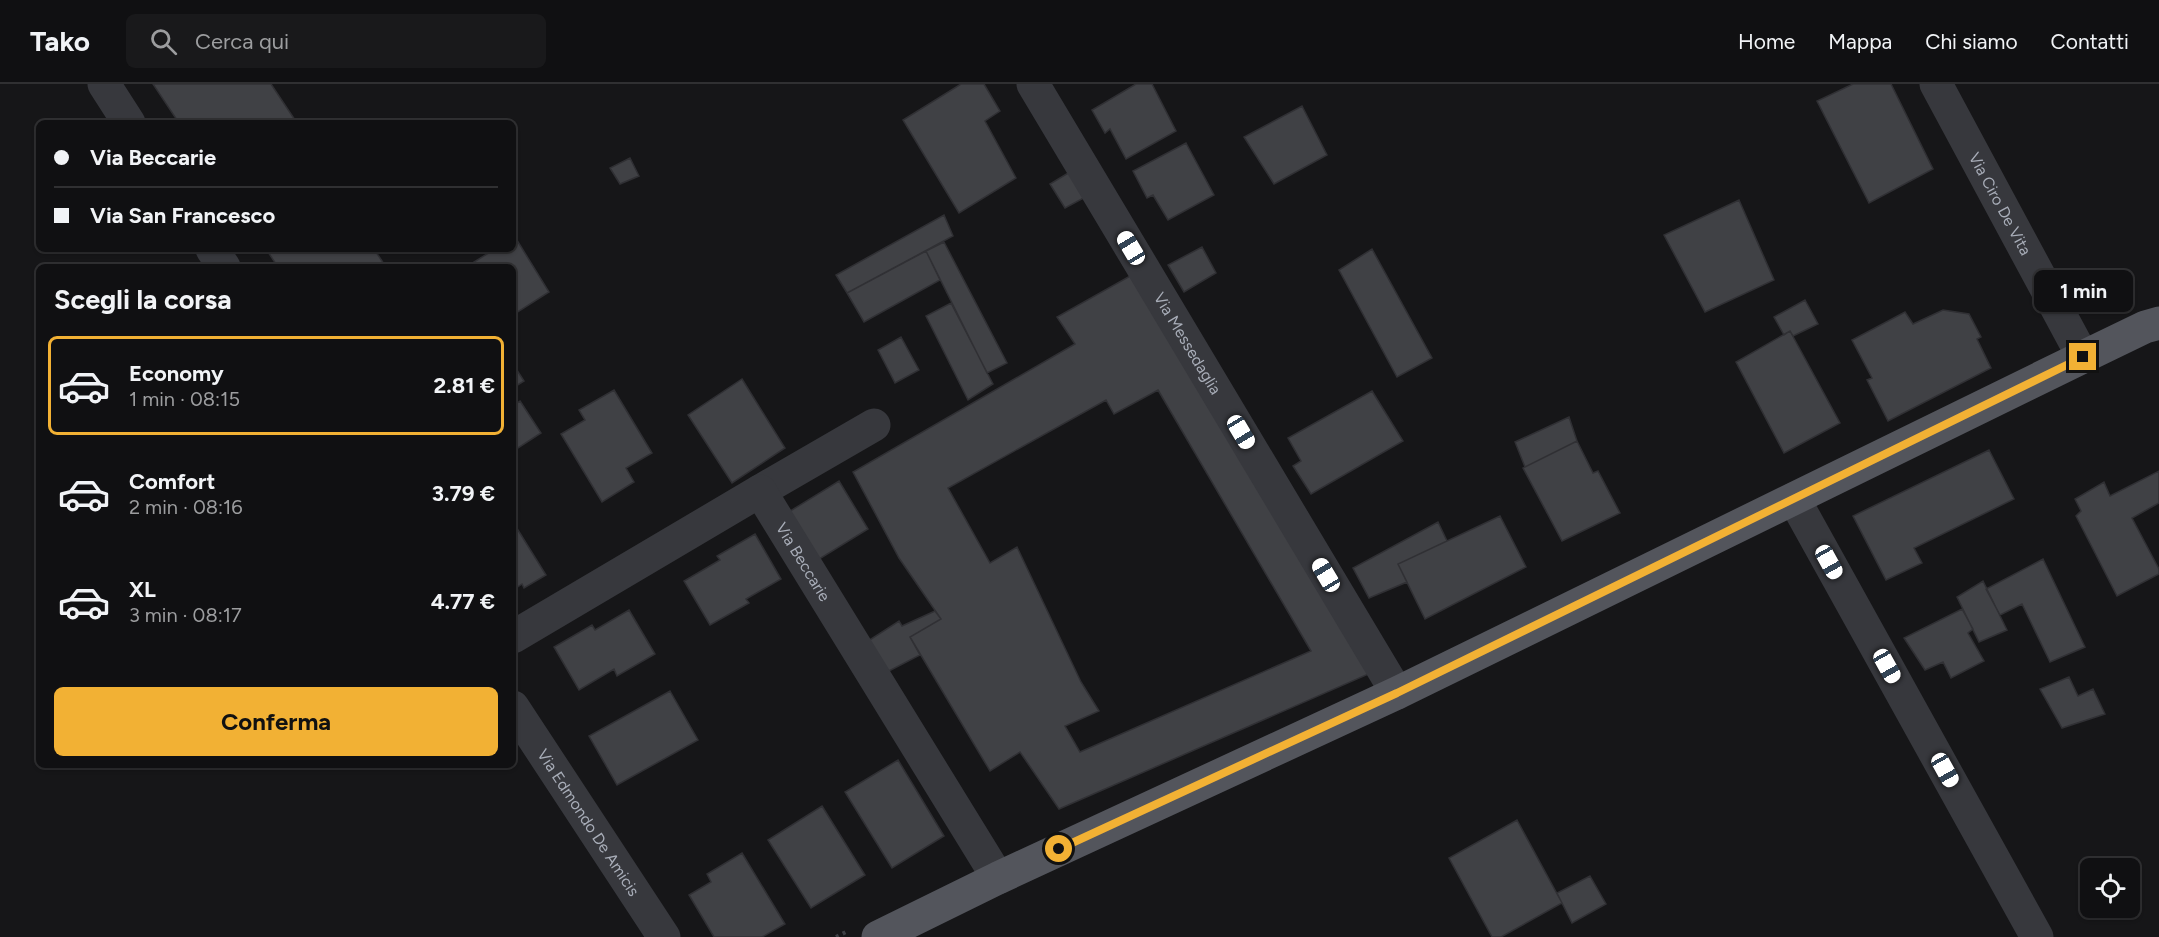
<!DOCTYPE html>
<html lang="it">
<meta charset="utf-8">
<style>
body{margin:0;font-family:Figtree,sans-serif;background:#19191b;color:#f1f3f6;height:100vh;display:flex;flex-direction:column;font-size:22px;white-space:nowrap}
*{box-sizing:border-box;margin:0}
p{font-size:20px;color:#9c9d9f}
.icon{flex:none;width:33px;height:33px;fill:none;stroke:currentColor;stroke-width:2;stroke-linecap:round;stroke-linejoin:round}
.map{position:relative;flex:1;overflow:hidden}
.details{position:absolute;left:36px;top:180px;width:480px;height:504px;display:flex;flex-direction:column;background:#101012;border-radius:9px;box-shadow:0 2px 4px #0004,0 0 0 2px #303032}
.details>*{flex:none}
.hud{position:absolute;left:36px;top:36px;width:480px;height:132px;border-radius:9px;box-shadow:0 2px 4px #0004,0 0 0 2px #303032;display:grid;align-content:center;height:132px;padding:0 18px;background:#101012}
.controls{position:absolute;left:2080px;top:774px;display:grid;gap:12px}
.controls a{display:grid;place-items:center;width:60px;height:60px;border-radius:9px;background:#101012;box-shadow:0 2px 4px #0004,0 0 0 2px #303032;font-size:30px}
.end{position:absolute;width:27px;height:27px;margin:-14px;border:8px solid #f2b134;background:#111;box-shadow:0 0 0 3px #111}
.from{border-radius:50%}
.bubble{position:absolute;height:42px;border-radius:9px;background:#101012;box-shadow:0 2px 4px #0004,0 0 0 2px #303032;font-size:20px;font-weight:700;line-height:42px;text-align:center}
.car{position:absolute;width:18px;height:36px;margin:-18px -9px;border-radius:8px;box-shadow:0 0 4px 2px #0007;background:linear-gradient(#fff 24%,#345 0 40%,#fff 0 76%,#345 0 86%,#fff 0)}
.hud b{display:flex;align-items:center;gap:21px;height:57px;font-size:22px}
.hud b+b{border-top:2px solid #303032}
.hud i{width:15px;height:15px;background:#f1f3f6}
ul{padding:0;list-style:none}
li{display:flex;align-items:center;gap:18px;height:99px;margin:0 12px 9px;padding:0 6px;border:3px solid transparent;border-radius:9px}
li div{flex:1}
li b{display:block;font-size:22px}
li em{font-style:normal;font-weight:700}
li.active{border-color:#f2b134}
li>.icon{width:54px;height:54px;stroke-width:1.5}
h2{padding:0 18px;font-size:27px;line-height:72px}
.cta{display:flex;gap:12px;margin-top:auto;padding:12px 18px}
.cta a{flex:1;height:69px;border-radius:9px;background:#f2b134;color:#111;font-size:24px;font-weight:700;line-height:69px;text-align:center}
header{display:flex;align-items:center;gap:36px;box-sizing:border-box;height:84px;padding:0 30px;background:#101012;border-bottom:2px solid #303032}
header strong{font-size:28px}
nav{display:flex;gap:33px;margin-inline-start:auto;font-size:21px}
.search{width:420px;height:54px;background:#19191b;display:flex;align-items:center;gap:15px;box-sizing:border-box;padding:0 21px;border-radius:9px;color:#9c9d9f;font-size:22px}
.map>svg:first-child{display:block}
</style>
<header>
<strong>Tako</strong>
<div class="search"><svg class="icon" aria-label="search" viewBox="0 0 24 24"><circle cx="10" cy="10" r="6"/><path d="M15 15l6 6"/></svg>Cerca qui</div>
<nav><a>Home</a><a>Mappa</a><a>Chi siamo</a><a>Contatti</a></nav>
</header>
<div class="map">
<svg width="2159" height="853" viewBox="0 0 2159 853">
<rect width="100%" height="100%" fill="#161618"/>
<path fill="#404145" stroke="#303034" stroke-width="1.5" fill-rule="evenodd" d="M153,0H271L297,39H179Z
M961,0H984L1000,27L985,37L1016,94L959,129L903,36Z
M1136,0H1152L1176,47L1126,75L1110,45L1105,49L1092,26Z
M1853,0H1891L1933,85L1869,119L1817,17Z
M1302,22L1327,71L1274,100L1244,53Z
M1186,59L1214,111L1168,136L1153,111L1147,114L1133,87Z
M630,74L639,92L620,100L610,84Z
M1078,83L1093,109L1065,124L1050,100Z
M1739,116L1774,196L1705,228L1664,151Z
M944,131L953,152L847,209L836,191Z
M515,153L549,208L513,231V183H466L495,165H513Z
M944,158L1007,279L987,289L926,167Z
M1202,163L1216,189L1184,208L1168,181Z
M266,165H374L386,183H278Z
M1372,165L1432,274L1397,293L1339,186Z
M926,167L940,196L864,238L847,209Z
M1139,187L1380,585L1059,725L1020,668L990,687L910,553L941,535L899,474L853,388L1075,260L1057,233ZM1158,306L1311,567L1080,668L1065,642L1099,627L1081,598L1017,463L990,479L948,404L1106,316L1114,330Z
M1805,216L1818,240L1793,252L1790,247L1784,251L1774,233Z
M951,219L993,300L968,316L926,232Z
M1943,226L1969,230L1981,253L1977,255L1991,284L1888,337L1867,296L1872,294L1852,256L1905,228L1913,240Z
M1790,247L1840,339L1784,369L1736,278Z
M901,253L919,286L895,299L878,266Z
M513,280L524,297L513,304Z
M742,295L785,364L732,399L688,331Z
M614,306L652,369L626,384L634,398L602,418L561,350L585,336L579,326Z
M1372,307L1403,357L1311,410L1293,382L1301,377L1288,354Z
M520,317L541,349L518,364L513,357V322Z
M1569,333L1577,357L1525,383L1515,358Z
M1577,357L1593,389L1598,387L1620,429L1562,457L1523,384Z
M1989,366L2014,415L1914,464L1922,479L1886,496L1853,432Z
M2159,387V419L2132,434L2159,485V490L2117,512L2076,432L2081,427L2075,415L2104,398L2110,412Z
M839,397L868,445L816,477L787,429Z
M1500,432L1526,483L1425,535L1398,480Z
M513,438L546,491L524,504L522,500L513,506Z
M1438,438L1447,457L1398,480L1407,498L1369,514L1353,484Z
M755,450L781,495L746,515L749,519L710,541L684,497L720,476L717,472Z
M2043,475L2085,563L2050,578L2022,520L2000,531L1986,505Z
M1983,497L2007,546L1979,558L1957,513Z
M1962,525L1973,545L1968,549L1984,577L1951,594L1943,578L1925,586L1904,554Z
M629,526L655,570L617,592L614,585L579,606L554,563L592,541L595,546Z
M935,527L941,535L910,553L920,571L887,588L868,557L899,537L902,542Z
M2069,593L2078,612L2093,605L2105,630L2062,644L2040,605Z
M670,607L698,656L617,701L589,652Z
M898,676L944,752L892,784L845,708Z
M822,722L865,791L811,824L768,756Z
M1517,736L1562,819L1501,853H1492L1449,774Z
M742,769L785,840L762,853H714L689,811L711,798L707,790Z
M1590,792L1606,820L1572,839L1557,809Z"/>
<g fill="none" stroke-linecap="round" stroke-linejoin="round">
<path stroke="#3d3f44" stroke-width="4" stroke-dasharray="3 4.5" stroke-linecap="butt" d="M836,853L846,848"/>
<g stroke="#37383d" stroke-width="33">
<path d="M104,0L129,39"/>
<path id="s1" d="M1033,0L1397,609"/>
<path id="s2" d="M1936,0L2083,273"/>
<path d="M212,165L224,183"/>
<path d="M760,407L874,341"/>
<path d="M1794,415L2037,853"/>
<path id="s3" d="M513,553L760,407L998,794"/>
<path id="s4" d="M513,623L664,853"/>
</g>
<path stroke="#53555c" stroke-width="33" d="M878,853L998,794L1397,609L2083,273L2145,243L2159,239"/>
</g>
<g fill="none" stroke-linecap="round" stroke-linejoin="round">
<path stroke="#f2b134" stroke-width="8" d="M1059,765L1397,609L2083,273"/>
</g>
<g text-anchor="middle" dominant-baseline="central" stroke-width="6" stroke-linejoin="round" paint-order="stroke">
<g font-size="16" fill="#a8adb8" stroke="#111113">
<text stroke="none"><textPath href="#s2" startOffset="136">Via Ciro De Vita</textPath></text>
<text stroke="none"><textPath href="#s1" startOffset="302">Via Messedaglia</textPath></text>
<text stroke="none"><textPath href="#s3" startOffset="370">Via Beccarie</textPath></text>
<text stroke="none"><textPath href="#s4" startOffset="138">Via Edmondo De Amicis</textPath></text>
</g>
</g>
</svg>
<div class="controls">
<a><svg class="icon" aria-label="locate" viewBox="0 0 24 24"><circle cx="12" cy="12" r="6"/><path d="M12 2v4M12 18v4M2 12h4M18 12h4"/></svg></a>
</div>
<i class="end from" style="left:1059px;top:765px"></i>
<i class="end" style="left:2083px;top:273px"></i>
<div class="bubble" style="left:2034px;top:186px;width:99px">1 min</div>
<i class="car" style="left:1131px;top:164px;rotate:329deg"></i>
<i class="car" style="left:1241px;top:348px;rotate:149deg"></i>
<i class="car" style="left:1829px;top:478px;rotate:151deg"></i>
<i class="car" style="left:1326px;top:491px;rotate:329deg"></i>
<i class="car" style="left:1887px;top:582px;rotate:151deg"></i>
<i class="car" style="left:1945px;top:686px;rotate:151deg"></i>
<div class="hud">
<b><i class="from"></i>Via Beccarie</b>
<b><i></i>Via San Francesco</b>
</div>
<section class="details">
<h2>Scegli la corsa</h2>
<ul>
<li class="active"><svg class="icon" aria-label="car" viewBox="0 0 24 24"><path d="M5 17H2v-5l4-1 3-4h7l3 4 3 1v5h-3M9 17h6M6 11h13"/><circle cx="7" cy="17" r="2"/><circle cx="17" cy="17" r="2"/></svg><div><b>Economy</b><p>1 min · 08:15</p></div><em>2.81 €</em></li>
<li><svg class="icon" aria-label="car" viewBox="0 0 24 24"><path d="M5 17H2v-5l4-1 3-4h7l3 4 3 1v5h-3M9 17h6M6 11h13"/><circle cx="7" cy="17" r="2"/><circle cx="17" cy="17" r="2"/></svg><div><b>Comfort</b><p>2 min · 08:16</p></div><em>3.79 €</em></li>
<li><svg class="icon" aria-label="car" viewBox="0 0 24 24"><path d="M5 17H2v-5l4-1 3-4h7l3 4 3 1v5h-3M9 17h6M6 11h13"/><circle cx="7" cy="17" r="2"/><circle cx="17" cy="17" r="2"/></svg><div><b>XL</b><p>3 min · 08:17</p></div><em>4.77 €</em></li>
</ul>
<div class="cta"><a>Conferma</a></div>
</section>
</div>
